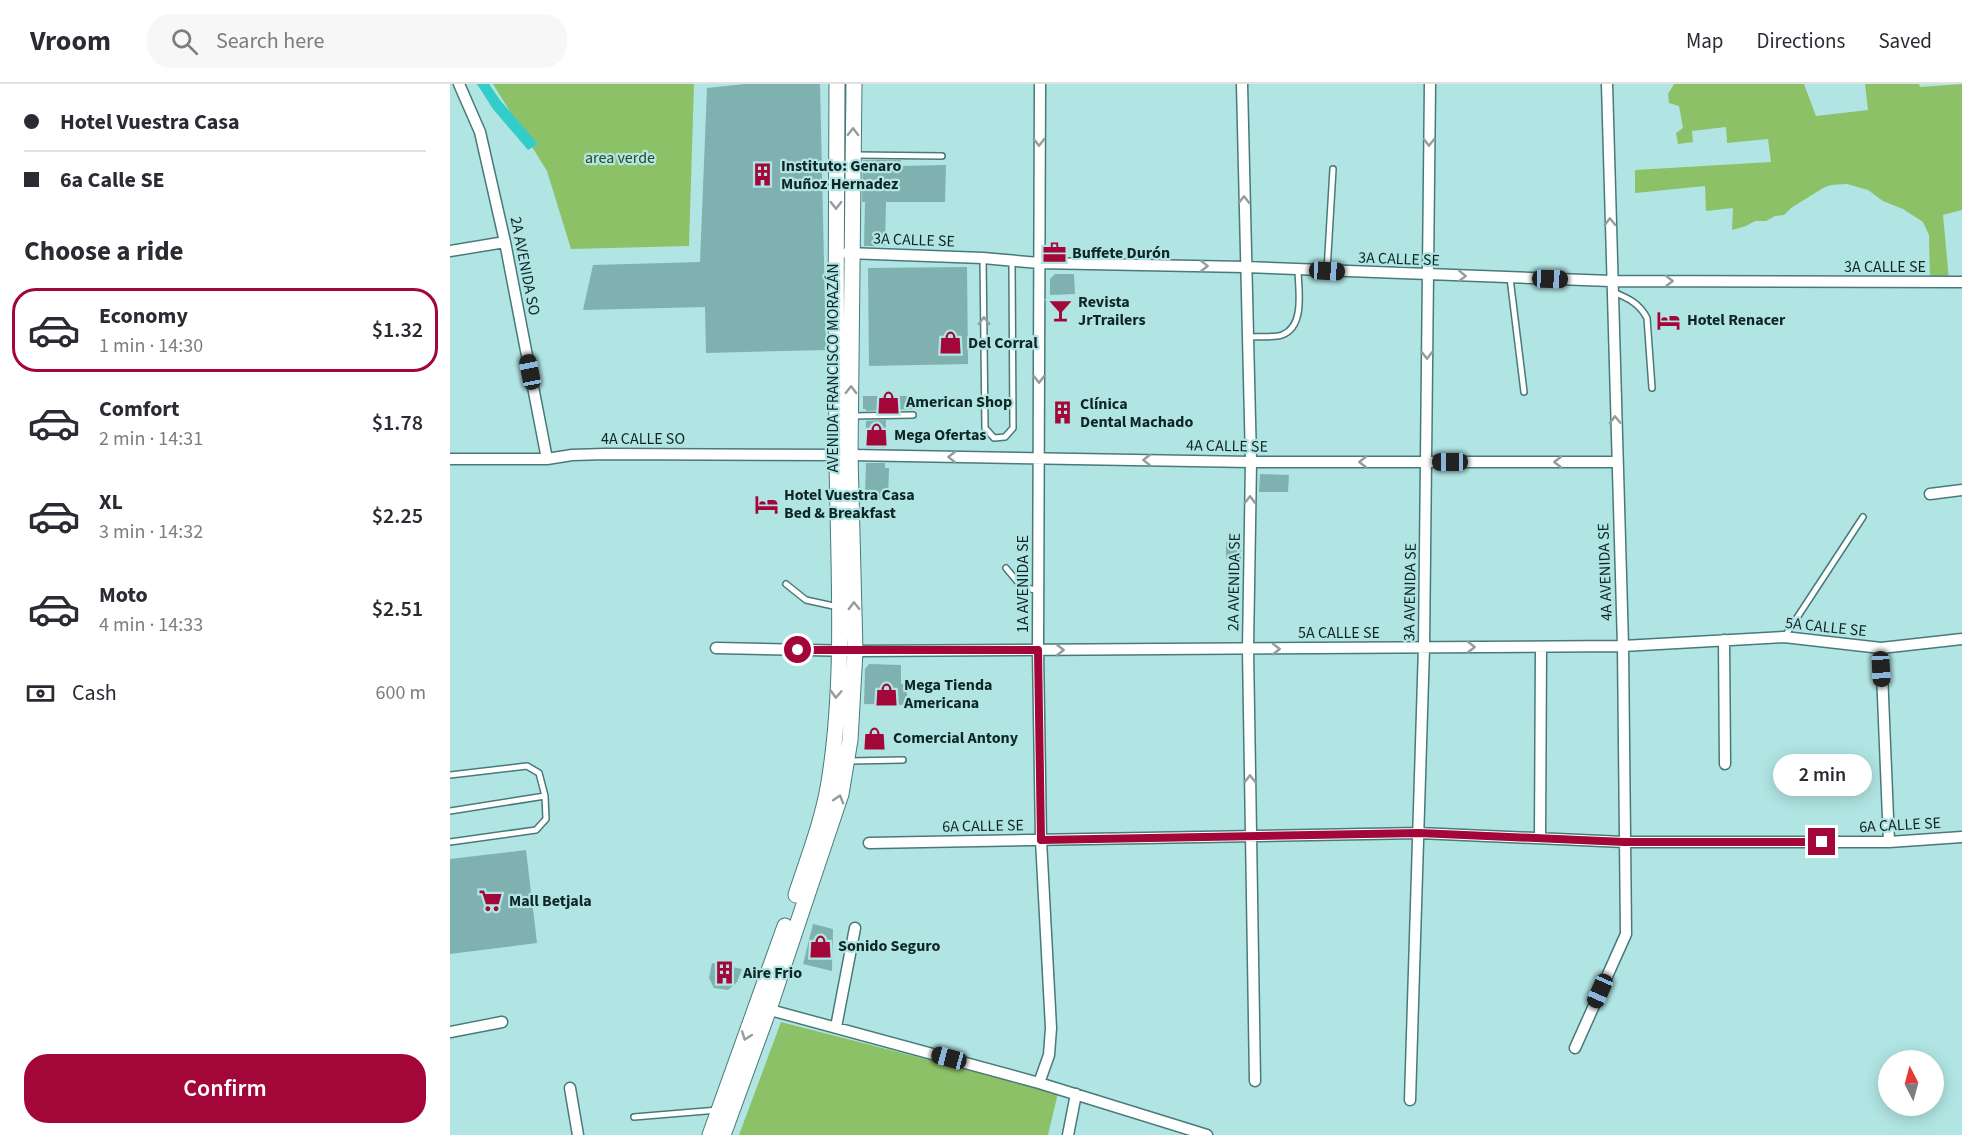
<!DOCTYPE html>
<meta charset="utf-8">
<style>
body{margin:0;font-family:"Source Sans 3",sans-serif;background:#f7f7f7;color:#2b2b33;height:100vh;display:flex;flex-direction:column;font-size:22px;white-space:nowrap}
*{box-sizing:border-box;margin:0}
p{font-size:20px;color:#7c7c81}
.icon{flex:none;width:33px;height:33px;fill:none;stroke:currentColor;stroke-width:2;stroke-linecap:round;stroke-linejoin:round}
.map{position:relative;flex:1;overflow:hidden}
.sheet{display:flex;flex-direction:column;background:#fff;width:450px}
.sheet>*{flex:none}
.top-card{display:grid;align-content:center;height:132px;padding:0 24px;background:#fff}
.needle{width:39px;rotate:354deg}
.buttons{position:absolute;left:1428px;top:966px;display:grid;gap:12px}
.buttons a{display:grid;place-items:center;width:66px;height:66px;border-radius:50%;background:#fff;box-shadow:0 3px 15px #0003;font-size:30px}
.end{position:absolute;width:27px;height:27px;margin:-14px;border:8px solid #a30638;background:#fff;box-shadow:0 0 0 3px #fff}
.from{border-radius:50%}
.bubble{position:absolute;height:42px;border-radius:21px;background:#fff;box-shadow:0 3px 15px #0003;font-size:20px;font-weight:600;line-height:42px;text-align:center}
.car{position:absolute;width:18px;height:36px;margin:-18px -9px;border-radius:8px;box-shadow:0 0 4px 2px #0007;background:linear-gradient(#222 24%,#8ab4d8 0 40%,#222 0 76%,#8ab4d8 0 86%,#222 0)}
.top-card b{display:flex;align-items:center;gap:21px;height:57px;font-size:22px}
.top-card b+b{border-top:2px solid #e1e1e2}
.top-card i{width:15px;height:15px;background:#2b2b33}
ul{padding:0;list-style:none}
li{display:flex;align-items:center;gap:18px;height:84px;margin:0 12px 9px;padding:0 12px;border:3px solid transparent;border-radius:24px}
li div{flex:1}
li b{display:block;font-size:22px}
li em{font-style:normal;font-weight:600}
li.active{border-color:#a30638}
li>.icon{width:54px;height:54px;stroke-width:1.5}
h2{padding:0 24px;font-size:27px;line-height:72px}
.pay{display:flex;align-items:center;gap:15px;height:66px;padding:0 24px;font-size:22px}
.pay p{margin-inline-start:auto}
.primary-button{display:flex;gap:12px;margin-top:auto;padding:12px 24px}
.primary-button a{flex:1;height:69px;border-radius:24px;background:#a30638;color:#fff;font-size:24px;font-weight:600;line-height:69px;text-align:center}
header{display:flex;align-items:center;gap:36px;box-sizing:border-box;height:84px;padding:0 30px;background:#fff;border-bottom:2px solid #e1e1e2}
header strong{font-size:28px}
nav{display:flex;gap:33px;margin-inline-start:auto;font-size:21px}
.search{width:420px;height:54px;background:#f7f7f7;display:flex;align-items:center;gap:15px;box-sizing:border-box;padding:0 21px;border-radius:24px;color:#7c7c81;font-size:22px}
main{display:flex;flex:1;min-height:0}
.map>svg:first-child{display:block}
</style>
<header>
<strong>Vroom</strong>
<div class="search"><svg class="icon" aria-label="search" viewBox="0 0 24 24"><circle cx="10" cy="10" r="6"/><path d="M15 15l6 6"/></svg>Search here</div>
<nav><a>Map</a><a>Directions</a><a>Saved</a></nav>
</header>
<main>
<section class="sheet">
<div class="top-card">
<b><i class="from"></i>Hotel Vuestra Casa</b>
<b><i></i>6a Calle SE</b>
</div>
<h2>Choose a ride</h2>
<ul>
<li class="active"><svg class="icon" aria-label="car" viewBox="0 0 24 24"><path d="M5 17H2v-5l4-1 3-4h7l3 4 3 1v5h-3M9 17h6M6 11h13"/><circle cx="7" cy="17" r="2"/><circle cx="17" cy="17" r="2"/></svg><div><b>Economy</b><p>1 min · 14:30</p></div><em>$1.32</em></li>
<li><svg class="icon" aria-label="car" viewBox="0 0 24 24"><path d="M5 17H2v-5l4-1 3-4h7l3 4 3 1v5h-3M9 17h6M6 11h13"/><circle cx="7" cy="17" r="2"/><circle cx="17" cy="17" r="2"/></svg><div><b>Comfort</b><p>2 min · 14:31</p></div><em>$1.78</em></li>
<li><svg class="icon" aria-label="car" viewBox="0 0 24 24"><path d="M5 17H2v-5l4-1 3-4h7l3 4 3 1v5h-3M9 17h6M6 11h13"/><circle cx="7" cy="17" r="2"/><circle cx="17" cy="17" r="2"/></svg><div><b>XL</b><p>3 min · 14:32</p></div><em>$2.25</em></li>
<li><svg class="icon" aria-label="car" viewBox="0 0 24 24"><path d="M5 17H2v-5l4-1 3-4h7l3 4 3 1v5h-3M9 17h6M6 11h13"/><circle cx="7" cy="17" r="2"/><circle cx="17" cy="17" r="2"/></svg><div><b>Moto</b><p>4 min · 14:33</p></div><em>$2.51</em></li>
</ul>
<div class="pay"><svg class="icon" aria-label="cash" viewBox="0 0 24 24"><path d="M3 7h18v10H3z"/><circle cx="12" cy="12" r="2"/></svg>Cash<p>600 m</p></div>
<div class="primary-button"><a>Confirm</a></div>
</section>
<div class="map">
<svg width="1512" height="1051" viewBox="0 0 1512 1051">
<rect width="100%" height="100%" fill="#b0e5e3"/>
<path fill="#8dc168" d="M43,0H244L239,162L121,165L97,87Z
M1224,0H1354L1366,32L1418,26L1415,0H1469L1470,3L1512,0V126L1493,131L1499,196L1480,195L1479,151L1473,138L1453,125L1433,117L1418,106L1397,100L1381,101L1373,104L1341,124L1334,131L1325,132L1316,137H1305L1296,142L1282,146L1283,124L1256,127L1255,102L1185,109V86L1321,78L1318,55L1277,59L1276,43L1242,47L1243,58L1228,60L1226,49L1233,44L1229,22L1219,19L1218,10Z
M331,938L608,1009L598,1051H289Z"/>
<path fill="#34ccca" d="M27,0H39L50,16L88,60L78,66L43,25Z"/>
<path fill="#7eb1b0" d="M295,0H370L376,266L256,269L255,223L133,226L143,181L250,178L257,4Z
M413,76H451L450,82L496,81L495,118H436L435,162H414L415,118H412Z
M517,183L518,280L419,282L418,184Z
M605,190H624L625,210L600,211V195Z
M413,312H463V325L416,327V325H413Z
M436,336L435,364H415L416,337Z
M416,379H435V384H439L438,415L415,414Z
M810,390L839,391L838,408H809Z
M776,458H791V475H776Z
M419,580L451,581V600H457V621L414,620L415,585Z
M76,766L87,859L0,870V775Z
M363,840L383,845L382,887L353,880Z
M262,879L292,885L287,898L278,906L264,904L259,894Z"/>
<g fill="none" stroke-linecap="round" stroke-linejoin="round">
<defs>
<path id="lane" d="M405,71L492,72
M533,174L535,344L544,354L555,353L563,344L562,178
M877,187L883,85
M1060,194L1074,308
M1163,208C1178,214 1189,219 1197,234L1202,304
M799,253C809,252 823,254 832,251C856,242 848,204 848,185
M402,332L463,331
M556,484L571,502L588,507
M336,500L356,516L388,523
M1335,552L1413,433
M399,677L453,676
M0,691L77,682L89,689L95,712L96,735L86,746L0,758
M0,727L95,712
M184,1033L268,1026"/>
<path id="street" d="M9,0L30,48L55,158L97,375
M792,0L801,378L798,565L805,997
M0,167L55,158
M397,169L533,174L589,179L795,183L1161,197L1512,198
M0,375H97L122,371L155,370L400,371L801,378H1167
M1480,410L1512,406
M1274,556L1275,680
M266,564L405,567L1173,562L1334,553L1431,564L1512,555
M1431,564L1439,758
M1090,754L1091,563
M419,759L969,749L1174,758H1439L1512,753
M313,924L589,999L757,1051
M386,943L405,844
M0,948L52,938
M1125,964L1176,850L1173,562L1157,0
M589,999L599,971L601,944L591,756L588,566L590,0
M120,1004L128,1051
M960,1016L974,563L980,0
M618,1051L626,1010"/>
<path id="secondary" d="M346,811C358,774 373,736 379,698C396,594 388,477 387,372C386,248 386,124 387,0
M260,1051L335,842
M273,1051L319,925L391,710L400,656L405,567L400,371L404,0"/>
</defs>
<use href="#lane" stroke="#487a79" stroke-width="8"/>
<use href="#street" stroke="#487a79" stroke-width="13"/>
<use href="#secondary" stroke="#487a79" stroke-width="17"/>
<use href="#lane" stroke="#fff" stroke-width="5"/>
<use href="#street" stroke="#fff" stroke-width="10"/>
<use href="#secondary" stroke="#fff" stroke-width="15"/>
</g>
<defs><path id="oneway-chevron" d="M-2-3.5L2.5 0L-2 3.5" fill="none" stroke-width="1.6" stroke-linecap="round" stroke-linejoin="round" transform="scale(1.5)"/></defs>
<g stroke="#939d9d">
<use href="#oneway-chevron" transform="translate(403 48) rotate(-89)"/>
<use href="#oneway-chevron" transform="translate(589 58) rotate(90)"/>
<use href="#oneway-chevron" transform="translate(979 58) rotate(91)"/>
<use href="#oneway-chevron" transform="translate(794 116) rotate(-91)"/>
<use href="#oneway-chevron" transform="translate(386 121) rotate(90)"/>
<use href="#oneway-chevron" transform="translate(1160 138) rotate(-91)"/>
<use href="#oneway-chevron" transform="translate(754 182) rotate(1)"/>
<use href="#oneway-chevron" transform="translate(1012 192) rotate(2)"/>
<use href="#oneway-chevron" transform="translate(1219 197)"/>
<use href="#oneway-chevron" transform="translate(534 237) rotate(-91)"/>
<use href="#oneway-chevron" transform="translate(977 271) rotate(90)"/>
<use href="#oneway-chevron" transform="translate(589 295) rotate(90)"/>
<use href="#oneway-chevron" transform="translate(401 306) rotate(-89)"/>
<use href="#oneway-chevron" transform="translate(1165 336) rotate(-92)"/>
<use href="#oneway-chevron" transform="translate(502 373) rotate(-179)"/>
<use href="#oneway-chevron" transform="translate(697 376) rotate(-179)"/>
<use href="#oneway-chevron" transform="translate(913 378) rotate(-180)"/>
<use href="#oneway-chevron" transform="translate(1108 378) rotate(-180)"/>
<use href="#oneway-chevron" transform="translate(800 416) rotate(-89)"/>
<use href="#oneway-chevron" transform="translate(404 522) rotate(-91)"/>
<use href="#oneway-chevron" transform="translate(1021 563)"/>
<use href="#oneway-chevron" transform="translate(826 565)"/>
<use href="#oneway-chevron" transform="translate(610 566)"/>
<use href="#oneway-chevron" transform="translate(386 610) rotate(93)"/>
<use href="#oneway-chevron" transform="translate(800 695) rotate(-91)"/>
<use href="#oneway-chevron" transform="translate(389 715) rotate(-73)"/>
<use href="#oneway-chevron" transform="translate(296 952) rotate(110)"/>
</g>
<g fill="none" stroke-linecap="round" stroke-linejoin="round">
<path stroke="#a30638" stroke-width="8" d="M348,566H588L591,756L969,749L1174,758H1372"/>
</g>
<defs>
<symbol id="building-bare" viewBox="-9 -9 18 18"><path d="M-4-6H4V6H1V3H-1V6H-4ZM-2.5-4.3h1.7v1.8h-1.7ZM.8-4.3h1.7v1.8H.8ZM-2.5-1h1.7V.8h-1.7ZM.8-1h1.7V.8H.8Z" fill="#a30638" stroke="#b0e5e3" stroke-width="2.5" paint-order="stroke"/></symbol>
<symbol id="office-bare" viewBox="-9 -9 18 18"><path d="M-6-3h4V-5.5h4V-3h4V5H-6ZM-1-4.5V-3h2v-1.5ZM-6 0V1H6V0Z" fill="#a30638" stroke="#b0e5e3" stroke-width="2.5" paint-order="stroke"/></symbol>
<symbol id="bar-bare" viewBox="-9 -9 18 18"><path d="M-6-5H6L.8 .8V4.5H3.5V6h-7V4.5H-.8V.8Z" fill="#a30638" stroke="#b0e5e3" stroke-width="2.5" paint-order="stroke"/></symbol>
<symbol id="hotel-bare" viewBox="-9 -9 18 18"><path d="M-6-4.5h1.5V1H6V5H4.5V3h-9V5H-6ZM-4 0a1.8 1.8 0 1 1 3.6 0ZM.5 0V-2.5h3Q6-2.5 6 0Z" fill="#a30638" stroke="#b0e5e3" stroke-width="2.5" paint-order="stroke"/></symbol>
<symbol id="shop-bare" viewBox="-9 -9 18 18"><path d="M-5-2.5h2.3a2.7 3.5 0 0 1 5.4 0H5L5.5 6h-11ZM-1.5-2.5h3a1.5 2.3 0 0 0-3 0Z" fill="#a30638" stroke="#b0e5e3" stroke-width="2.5" paint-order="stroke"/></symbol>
<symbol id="supermarket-bare" viewBox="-9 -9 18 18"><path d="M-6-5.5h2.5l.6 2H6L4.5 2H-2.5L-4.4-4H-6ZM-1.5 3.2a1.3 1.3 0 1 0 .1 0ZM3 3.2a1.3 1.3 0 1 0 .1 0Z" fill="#a30638" stroke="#b0e5e3" stroke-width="2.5" paint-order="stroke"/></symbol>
</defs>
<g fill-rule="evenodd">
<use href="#building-bare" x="296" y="74" width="33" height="33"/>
<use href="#office-bare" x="588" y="152" width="33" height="33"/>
<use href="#bar-bare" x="594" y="210" width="33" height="33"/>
<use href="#hotel-bare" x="1202" y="220" width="33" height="33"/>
<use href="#shop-bare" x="484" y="242" width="33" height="33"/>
<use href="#shop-bare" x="422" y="302" width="33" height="33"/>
<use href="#building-bare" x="596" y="312" width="33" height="33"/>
<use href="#shop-bare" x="410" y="334" width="33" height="33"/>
<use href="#hotel-bare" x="300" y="404" width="33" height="33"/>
<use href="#shop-bare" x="420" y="594" width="33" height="33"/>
<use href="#shop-bare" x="408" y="638" width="33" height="33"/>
<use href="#supermarket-bare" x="24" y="800" width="33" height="33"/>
<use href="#shop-bare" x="354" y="846" width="33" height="33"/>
<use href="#building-bare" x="258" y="872" width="33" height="33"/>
</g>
<g text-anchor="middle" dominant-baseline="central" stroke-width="4.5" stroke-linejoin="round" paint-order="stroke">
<g font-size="16" fill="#2e461c" stroke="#b0e5e3">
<text x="170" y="74">area verde</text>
</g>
<g font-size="16" font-weight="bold" fill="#102525" stroke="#b0e5e3" text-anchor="start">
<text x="331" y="82">Instituto: Genaro<tspan x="331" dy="18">Muñoz Hernadez</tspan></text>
<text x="622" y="169">Buffete Durón</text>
<text x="628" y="218">Revista<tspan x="628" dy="18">JrTrailers</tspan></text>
<text x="1237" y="236">Hotel Renacer</text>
<text x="518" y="259">Del Corral</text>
<text x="456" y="318">American Shop</text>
<text x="630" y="320">Clínica<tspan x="630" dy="18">Dental Machado</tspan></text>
<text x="444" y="351">Mega Ofertas</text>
<text x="334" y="411">Hotel Vuestra Casa<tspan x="334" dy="18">Bed &amp; Breakfast</tspan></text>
<text x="454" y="601">Mega Tienda<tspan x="454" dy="18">Americana</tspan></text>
<text x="443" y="654">Comercial Antony</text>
<text x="59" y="817">Mall Betjala</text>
<text x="388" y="862">Sonido Seguro</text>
<text x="293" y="889">Aire Frio</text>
</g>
<g font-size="16" fill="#102525" stroke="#b0e5e3">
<text transform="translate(464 156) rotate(2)">3A CALLE SE</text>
<text transform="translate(949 175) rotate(2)">3A CALLE SE</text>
<text transform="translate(75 182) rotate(79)">2A AVENIDA SO</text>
<text x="1435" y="183">3A CALLE SE</text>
<text transform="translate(383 284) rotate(-90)">AVENIDA FRANCISCO MORAZÁN</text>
<text x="193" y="355">4A CALLE SO</text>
<text transform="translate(777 362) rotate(1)">4A CALLE SE</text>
<text transform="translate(1155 488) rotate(-92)">4A AVENIDA SE</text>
<text transform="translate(784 498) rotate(-89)">2A AVENIDA SE</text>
<text transform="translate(573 500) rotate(-90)">1A AVENIDA SE</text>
<text transform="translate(960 508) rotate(-89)">3A AVENIDA SE</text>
<text transform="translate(1376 543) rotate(6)">5A CALLE SE</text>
<text x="889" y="549">5A CALLE SE</text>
<text transform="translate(1450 741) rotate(-3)">6A CALLE SE</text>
<text transform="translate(533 742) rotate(-1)">6A CALLE SE</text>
</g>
</g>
</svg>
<div class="buttons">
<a><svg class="needle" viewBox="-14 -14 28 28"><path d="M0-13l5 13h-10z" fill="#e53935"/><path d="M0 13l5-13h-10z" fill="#7c7c81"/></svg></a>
</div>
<i class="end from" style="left:348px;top:566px"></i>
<i class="end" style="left:1372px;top:758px"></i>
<div class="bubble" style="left:1323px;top:670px;width:99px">2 min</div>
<i class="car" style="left:877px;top:187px;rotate:93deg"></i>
<i class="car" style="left:1100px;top:195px;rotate:92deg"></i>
<i class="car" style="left:80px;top:288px;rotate:349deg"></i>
<i class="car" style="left:1000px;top:378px;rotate:270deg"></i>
<i class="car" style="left:1431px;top:585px;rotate:177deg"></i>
<i class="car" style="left:1150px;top:907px;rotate:204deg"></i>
<i class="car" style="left:499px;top:974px;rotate:285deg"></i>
</div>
</main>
